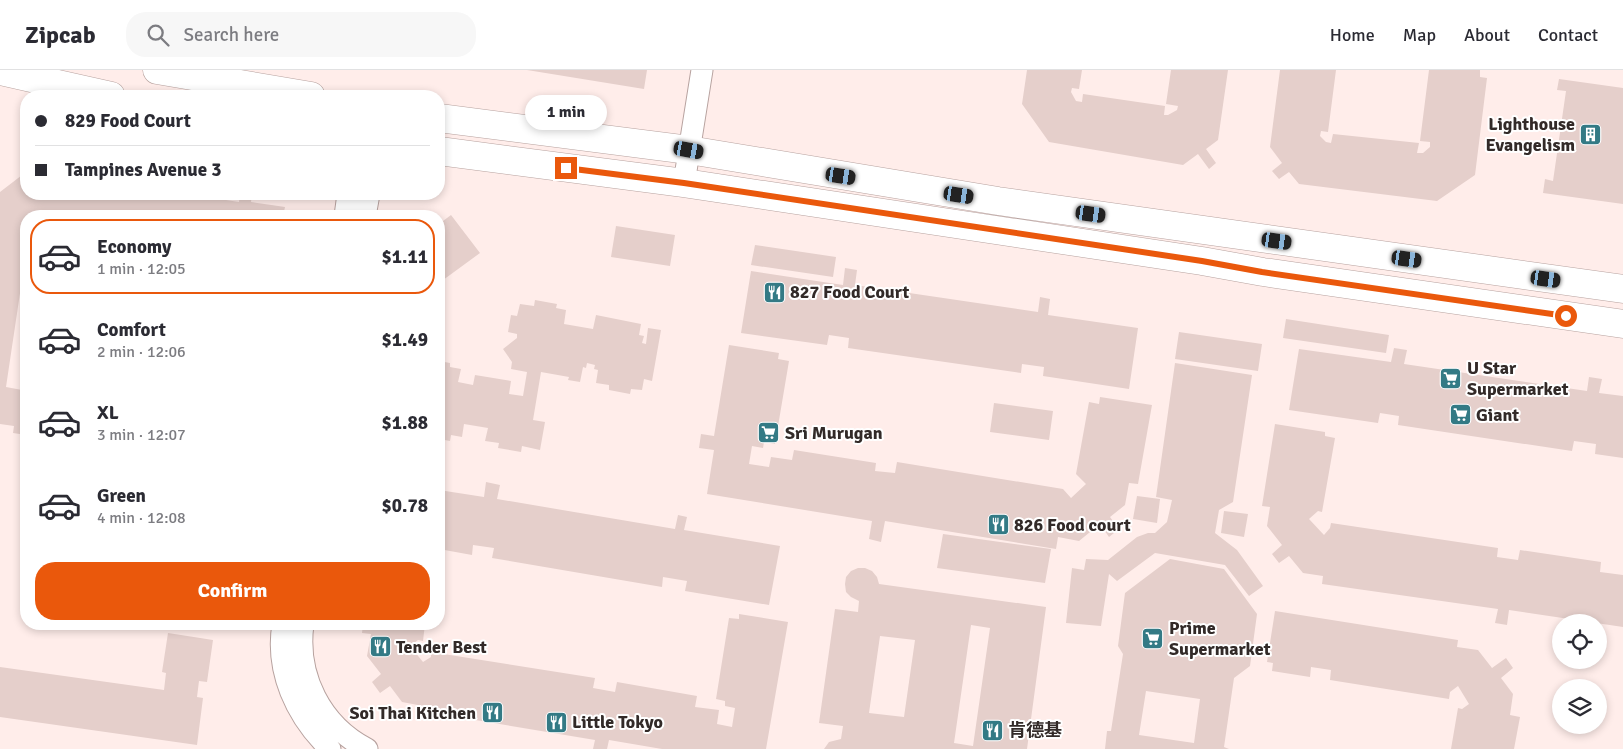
<!DOCTYPE html>
<meta charset="utf-8">
<style>
body{margin:0;font-family:Signika,"Noto Sans SC",sans-serif;background:#f7f7f7;color:#2b2b33;height:100vh;display:flex;flex-direction:column;font-size:19px;white-space:nowrap}
*{box-sizing:border-box;margin:0}
p{font-size:16px;color:#7c7c81}
.icon{flex:none;width:28px;height:28px;fill:none;stroke:currentColor;stroke-width:2;stroke-linecap:round;stroke-linejoin:round}
.map{position:relative;flex:1;overflow:hidden}
.panel{position:absolute;left:20px;top:140px;width:425px;height:420px;display:flex;flex-direction:column;background:#fff;border-radius:20px;box-shadow:0 2px 8px #0003}
.panel>*{flex:none}
.banner{position:absolute;left:20px;top:20px;width:425px;height:110px;border-radius:20px;box-shadow:0 2px 8px #0003;display:grid;align-content:center;height:110px;padding:0 15px;background:#fff}
.controls{position:absolute;left:1552px;top:544px;display:grid;gap:10px}
.controls a{display:grid;place-items:center;width:55px;height:55px;border-radius:50%;background:#fff;box-shadow:0 2px 8px #0003;font-size:25px}
.end{position:absolute;width:22px;height:22px;margin:-11px;border:6px solid #ea580c;background:#fff;box-shadow:0 0 0 2px #fff}
.from{border-radius:50%}
.bubble{position:absolute;height:35px;border-radius:18px;background:#fff;box-shadow:0 2px 8px #0003;font-size:16px;font-weight:700;line-height:35px;text-align:center}
.car{position:absolute;width:15px;height:30px;margin:-15px -8px;border-radius:6px;box-shadow:0 0 4px 1px #0007;background:linear-gradient(#222 24%,#8ab4d8 0 40%,#222 0 76%,#8ab4d8 0 86%,#222 0)}
.banner b{display:flex;align-items:center;gap:18px;height:48px;font-size:19px}
.banner b+b{border-top:1px solid #e1e1e2}
.banner i{width:12px;height:12px;background:#2b2b33}
ul{padding:9px 0 0;list-style:none}
li{display:flex;align-items:center;gap:15px;height:75px;margin:0 10px 8px;padding:0 5px;border:2px solid transparent;border-radius:20px}
li div{flex:1}
li b{display:block;font-size:19px}
li em{font-style:normal;font-weight:700}
li.current{border-color:#ea580c}
li>.icon{width:45px;height:45px;stroke-width:1.5}
.action{display:flex;gap:10px;margin-top:auto;padding:10px 15px}
.action a{flex:1;height:58px;border-radius:20px;background:#ea580c;color:#fff;font-size:20px;font-weight:700;line-height:58px;text-align:center}
header{display:flex;align-items:center;gap:30px;box-sizing:border-box;height:70px;padding:0 25px;background:#fff;border-bottom:1px solid #e1e1e2}
header strong{font-size:24px}
nav{display:flex;gap:28px;margin-inline-start:auto;font-size:18px}
.search{width:350px;height:45px;background:#f7f7f7;display:flex;align-items:center;gap:12px;box-sizing:border-box;padding:0 18px;border-radius:20px;color:#7c7c81;font-size:19px}
.map>svg:first-child{display:block}
</style>
<header>
<strong>Zipcab</strong>
<div class="search"><svg class="icon" aria-label="search" viewBox="0 0 24 24"><circle cx="10" cy="10" r="6"/><path d="M15 15l6 6"/></svg>Search here</div>
<nav><a>Home</a><a>Map</a><a>About</a><a>Contact</a></nav>
</header>
<div class="map">
<svg width="1623" height="679" viewBox="0 0 1623 679">
<rect width="100%" height="100%" fill="#ffedea"/>
<path fill="#e5cfcb" fill-rule="evenodd" d="M527,0H647L644,19Z
M1027,0H1082L1079,19L1072,18L1071,22L1076,31L1082,32L1083,24L1165,36L1164,45H1168L1177,40L1178,36L1166,34L1171,0H1228L1218,70L1206,79L1216,93L1209,99L1198,84L1183,95L1049,72L1022,34Z
M1280,0H1336L1328,62L1321,61L1320,66L1326,72L1331,73L1333,64L1419,73L1417,83H1423L1430,77V72L1420,71L1429,0H1480V7L1487,8L1475,105L1437,131L1299,114L1289,102L1279,109L1272,101L1282,93L1270,77Z
M1559,9L1623,18V134L1543,123L1545,109L1553,111L1566,21L1557,20Z
M26,102V124H187L239,132L240,124H252L251,132L285,137L283,146H45V143L38,142L33,146H26V151L21,155L20,162L26,163V183L6,317L22,320L23,315L26,316V365L13,363L14,356L0,354V122Z
M451,145L480,183L439,213V154Z
M616,156L675,165L670,196L611,187Z
M755,175L836,187L833,207L751,195Z
M845,198L857,200L855,215L1038,242L1040,227L1050,229L1048,245L1138,258L1129,319L1043,306L1044,297L1022,294L1021,303L848,278L849,268L829,265L827,275L741,263L751,201L843,215Z
M535,230L557,234L556,238L566,240L564,254L593,259L596,245L641,254L639,265L644,266L642,273L646,274L648,258L661,260L652,311L644,309L642,320L631,319L630,324L609,320V315L596,313L598,300L594,299L595,295L587,293L586,298L583,297L580,312L568,310L569,307L541,302L533,350L545,352L540,380L522,376L521,382L498,378L499,373L485,371L488,358L464,354L462,367L451,365L450,371L439,369V291L450,293V297L461,299L458,312L473,315L475,305L511,311L509,324L523,326L527,302L511,299L512,292L503,279L517,268V264L508,262L511,245L517,246L520,234L534,236Z
M1286,249L1389,265L1386,283L1283,268Z
M1179,262L1262,274L1258,301L1175,289Z
M729,275L779,283L778,289L789,291L775,374L764,372L763,378L752,376L749,394L769,397L771,387L792,390L794,380L876,393L875,401L895,403L897,392L1063,419L1071,428L1086,414L1076,404L1089,332L1099,334L1100,327L1152,335L1138,414L1129,413L1125,435L1110,447L1119,459L1109,467L1100,454L1079,471L1058,467L1056,479L885,451L881,472L869,469L872,451L707,424L714,380L699,378L701,364L714,366Z
M1394,278L1407,280L1404,294L1587,321L1589,307L1602,309L1599,323L1623,326V388L1595,384L1596,374L1574,371L1572,381L1398,355L1399,346L1380,343L1378,353L1289,340L1299,279L1391,292Z
M1175,293L1252,305L1233,432L1219,440L1215,463L1237,480L1263,516L1249,526L1225,495L1155,483L1117,511L1109,504L1101,556L1066,553L1072,498L1084,500L1086,489L1108,490L1137,467L1148,463H1155L1167,452L1172,430L1156,427Z
M994,333L1053,341L1049,370L990,362Z
M1275,354L1325,362V366L1335,368L1322,442L1318,441L1309,449L1324,465L1330,458L1331,453L1498,478L1497,487L1518,490L1520,480L1601,492L1600,502L1623,505V557L1509,540L1507,555L1495,553L1498,539L1322,514L1323,506L1303,503L1289,486L1279,493L1272,484L1282,475L1267,456L1270,437L1262,436Z
M486,412L500,415L497,429L675,459L678,445L687,447L684,460L780,476L769,535L685,521L687,511L663,507L662,517L492,488L494,478L473,475L472,485L439,479V420L484,427Z
M1137,426L1160,429L1157,453L1133,449Z
M1224,441L1248,444L1244,467L1221,463Z
M943,464L1051,479L1045,513L937,498Z
M1170,489L1224,499L1257,544L1250,596L1234,608L1224,677L1229,679H1105L1107,661H1111L1123,584L1118,576L1125,523ZM1146,621L1200,629L1194,673L1139,665Z
M858,498H865L872,501L877,507L879,514L1046,537L1027,679H824L829,672L841,669L843,656L819,653L835,539L858,542L859,531L851,527L846,522L845,514L846,507L851,501ZM971,555L990,558L973,676L954,673ZM880,566L915,570L904,647L869,643Z
M1275,541L1458,570L1457,577L1478,580L1492,598L1506,588L1513,598L1501,608L1513,624L1510,645L1520,647L1514,679H1451L1458,638L1462,639L1469,634L1458,616L1450,622L1449,629L1330,610L1331,600L1311,597L1310,607L1272,601L1273,593L1267,592Z
M739,544L788,552L766,679H662L609,670L607,679H593L595,670L422,641L423,636L402,632L390,616L380,623L372,612L381,604L367,586L371,564L362,563L363,554H425L423,571L418,570L410,576L423,592L431,587V582L595,608L593,618L615,622L617,612L697,626L695,637L719,640L717,654L732,657L735,638L725,636V631L716,629L729,548L739,549Z
M168,563L213,570L207,612L199,611L197,627L203,628L197,675L0,647V597L164,620L166,603L162,602Z"/>
<g fill="none" stroke-linecap="round" stroke-linejoin="round">
<defs>
<path id="street" d="M684,113L702,0
M345,146L348,124
M365,146L369,124
M283,554C275,601 296,646 330,679
M303,554C296,606 321,655 367,679"/>
<path id="secondary" d="M157,0L311,26
M0,1L111,26
M439,48L689,80L998,131L1623,219
M439,81L684,113L1202,191L1263,202L1623,254"/>
</defs>
<use href="#street" stroke="#b7a29f" stroke-width="23"/>
<use href="#secondary" stroke="#b7a29f" stroke-width="29"/>
<use href="#street" stroke="#fff" stroke-width="21"/>
<use href="#secondary" stroke="#fff" stroke-width="28"/>
</g>
<g fill="none" stroke-linecap="round" stroke-linejoin="round">
<path stroke="#ea580c" stroke-width="6" d="M566,98L684,113L1202,191L1262,202L1566,246"/>
</g>
<defs>
<symbol id="building-square" viewBox="-11 -11 22 22"><rect x="-9" y="-9" width="18" height="18" rx="4" fill="#337a85" stroke="#fff"/><path d="M-4-6H4V6H1V3H-1V6H-4ZM-2.5-4.3h1.7v1.8h-1.7ZM.8-4.3h1.7v1.8H.8ZM-2.5-1h1.7V.8h-1.7ZM.8-1h1.7V.8H.8Z" fill="#fff"/></symbol>
<symbol id="restaurant-square" viewBox="-11 -11 22 22"><rect x="-9" y="-9" width="18" height="18" rx="4" fill="#337a85" stroke="#fff"/><path d="M-5-6h1v4h1v-4h1v4h1v-4h1v5L-1.5 .5V6h-2V.5L-5-1ZM5-6V6H3V1.5H1.5Q1.5-4 5-6Z" fill="#fff"/></symbol>
<symbol id="supermarket-square" viewBox="-11 -11 22 22"><rect x="-9" y="-9" width="18" height="18" rx="4" fill="#337a85" stroke="#fff"/><path d="M-6-5.5h2.5l.6 2H6L4.5 2H-2.5L-4.4-4H-6ZM-1.5 3.2a1.3 1.3 0 1 0 .1 0ZM3 3.2a1.3 1.3 0 1 0 .1 0Z" fill="#fff"/></symbol>
</defs>
<g fill-rule="evenodd">
<use href="#building-square" x="1578" y="52" width="25" height="25"/>
<use href="#restaurant-square" x="762" y="210" width="25" height="25"/>
<use href="#supermarket-square" x="1438" y="296" width="25" height="25"/>
<use href="#supermarket-square" x="1448" y="332" width="25" height="25"/>
<use href="#supermarket-square" x="756" y="350" width="25" height="25"/>
<use href="#restaurant-square" x="986" y="442" width="25" height="25"/>
<use href="#supermarket-square" x="1140" y="556" width="25" height="25"/>
<use href="#restaurant-square" x="368" y="564" width="25" height="25"/>
<use href="#restaurant-square" x="480" y="630" width="25" height="25"/>
<use href="#restaurant-square" x="544" y="640" width="25" height="25"/>
<use href="#restaurant-square" x="980" y="648" width="25" height="25"/>
</g>
<g text-anchor="middle" dominant-baseline="central" stroke-width="4" stroke-linejoin="round" paint-order="stroke">
<g font-size="18" font-weight="bold" fill="#322a28" stroke="#fff" text-anchor="start">
<text x="1575" y="54" text-anchor="end">Lighthouse<tspan x="1575" dy="21">Evangelism</tspan></text>
<text x="790" y="222">827 Food Court</text>
<text x="1467" y="298">U Star<tspan x="1467" dy="21">Supermarket</tspan></text>
<text x="1476" y="345">Giant</text>
<text x="785" y="363">Sri Murugan</text>
<text x="1014" y="455">826 Food court</text>
<text x="1169" y="558">Prime<tspan x="1169" dy="21">Supermarket</tspan></text>
<text x="396" y="577">Tender Best</text>
<text x="476" y="643" text-anchor="end">Soi Thai Kitchen</text>
<text x="572" y="652">Little Tokyo</text>
<text x="1008" y="660">肯德基</text>
</g>
</g>
</svg>
<div class="controls">
<a><svg class="icon" aria-label="locate" viewBox="0 0 24 24"><circle cx="12" cy="12" r="6"/><path d="M12 2v4M12 18v4M2 12h4M18 12h4"/></svg></a>
<a><svg class="icon" aria-label="layers" viewBox="0 0 24 24"><path d="M12 4l9 5-9 5-9-5zM3 14l9 5 9-5"/></svg></a>
</div>
<i class="end from" style="left:1566px;top:246px"></i>
<i class="end" style="left:566px;top:98px"></i>
<div class="bubble" style="left:525px;top:25px;width:82px">1 min</div>
<i class="car" style="left:689px;top:80px;rotate:100deg"></i>
<i class="car" style="left:841px;top:106px;rotate:99deg"></i>
<i class="car" style="left:959px;top:125px;rotate:99deg"></i>
<i class="car" style="left:1091px;top:144px;rotate:98deg"></i>
<i class="car" style="left:1277px;top:171px;rotate:98deg"></i>
<i class="car" style="left:1407px;top:189px;rotate:98deg"></i>
<i class="car" style="left:1546px;top:209px;rotate:98deg"></i>
<div class="banner">
<b><i class="from"></i>829 Food Court</b>
<b><i></i>Tampines Avenue 3</b>
</div>
<section class="panel">
<ul>
<li class="current"><svg class="icon" aria-label="car" viewBox="0 0 24 24"><path d="M5 17H2v-5l4-1 3-4h7l3 4 3 1v5h-3M9 17h6M6 11h13"/><circle cx="7" cy="17" r="2"/><circle cx="17" cy="17" r="2"/></svg><div><b>Economy</b><p>1 min · 12:05</p></div><em>$1.11</em></li>
<li><svg class="icon" aria-label="car" viewBox="0 0 24 24"><path d="M5 17H2v-5l4-1 3-4h7l3 4 3 1v5h-3M9 17h6M6 11h13"/><circle cx="7" cy="17" r="2"/><circle cx="17" cy="17" r="2"/></svg><div><b>Comfort</b><p>2 min · 12:06</p></div><em>$1.49</em></li>
<li><svg class="icon" aria-label="car" viewBox="0 0 24 24"><path d="M5 17H2v-5l4-1 3-4h7l3 4 3 1v5h-3M9 17h6M6 11h13"/><circle cx="7" cy="17" r="2"/><circle cx="17" cy="17" r="2"/></svg><div><b>XL</b><p>3 min · 12:07</p></div><em>$1.88</em></li>
<li><svg class="icon" aria-label="car" viewBox="0 0 24 24"><path d="M5 17H2v-5l4-1 3-4h7l3 4 3 1v5h-3M9 17h6M6 11h13"/><circle cx="7" cy="17" r="2"/><circle cx="17" cy="17" r="2"/></svg><div><b>Green</b><p>4 min · 12:08</p></div><em>$0.78</em></li>
</ul>
<div class="action"><a>Confirm</a></div>
</section>
</div>
